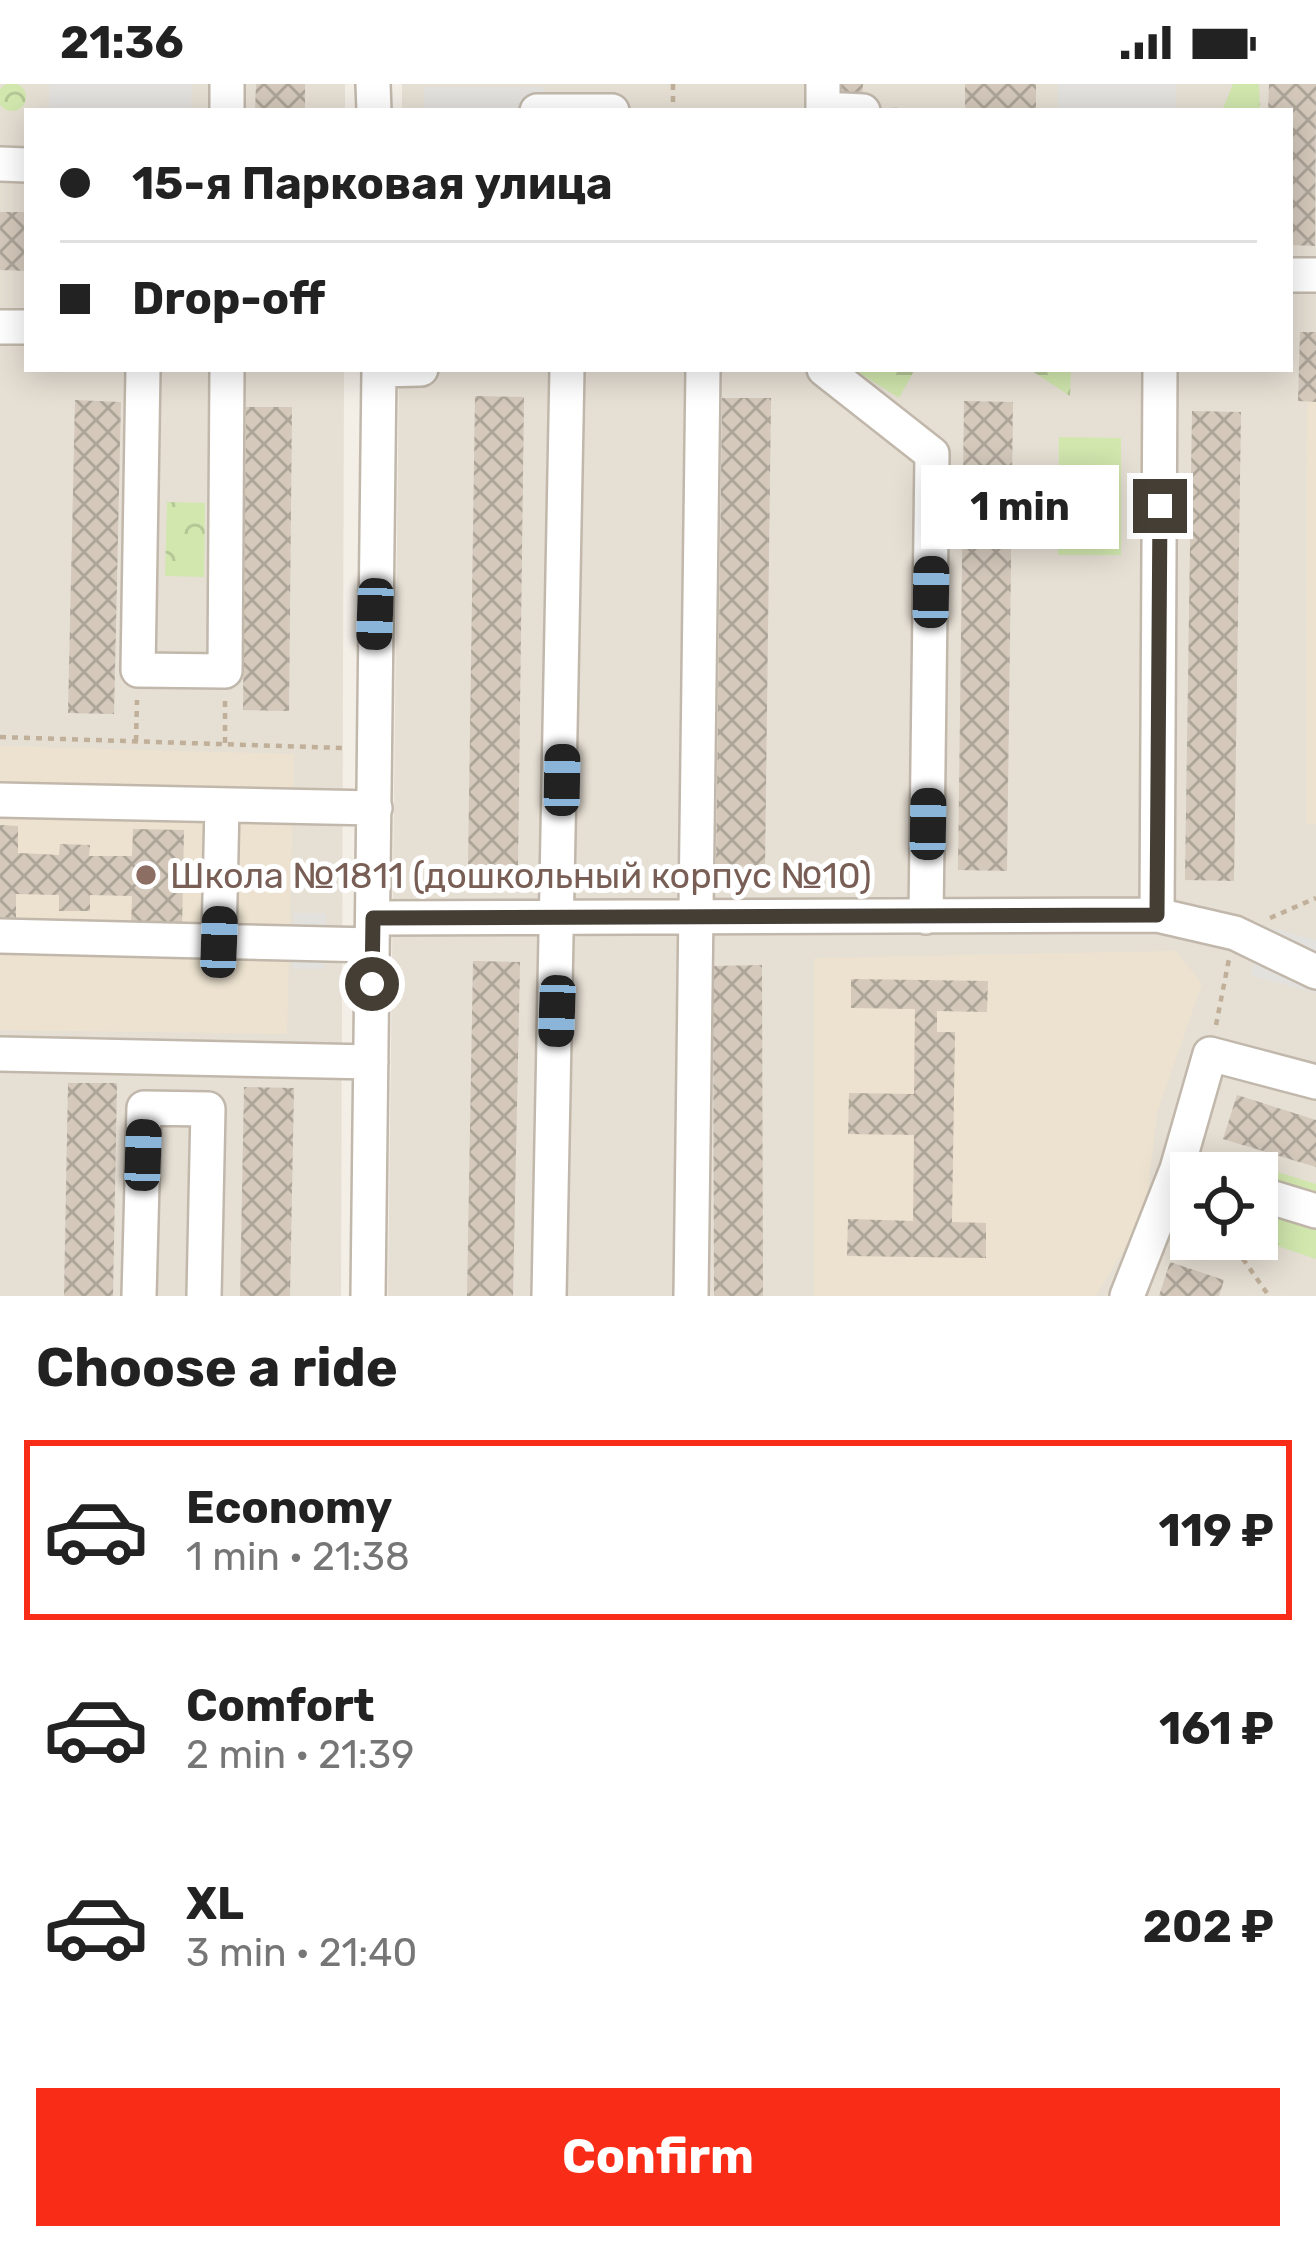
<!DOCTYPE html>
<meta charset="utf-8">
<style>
body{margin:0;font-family:Rubik,sans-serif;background:#f2f2f2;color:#222;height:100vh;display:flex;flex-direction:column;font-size:45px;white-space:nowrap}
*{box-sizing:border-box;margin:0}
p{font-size:39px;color:#767676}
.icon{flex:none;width:66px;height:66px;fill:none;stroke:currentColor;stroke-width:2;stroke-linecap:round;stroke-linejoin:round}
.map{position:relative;height:1212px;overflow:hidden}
.side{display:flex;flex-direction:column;background:#fff;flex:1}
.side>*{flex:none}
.top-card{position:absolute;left:24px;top:24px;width:1269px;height:264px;border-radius:0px;box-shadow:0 6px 30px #0003;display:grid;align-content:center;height:264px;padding:0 36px;background:#fff}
.controls{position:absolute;left:1170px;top:1068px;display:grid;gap:24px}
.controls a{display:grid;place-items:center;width:108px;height:108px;border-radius:0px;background:#fff;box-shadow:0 6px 30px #0003;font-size:60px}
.end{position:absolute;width:54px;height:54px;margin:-27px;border:15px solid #453e35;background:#fff;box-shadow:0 0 0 6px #fff}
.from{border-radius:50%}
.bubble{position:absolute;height:84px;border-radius:0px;background:#fff;box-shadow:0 6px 30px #0003;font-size:39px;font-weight:700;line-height:84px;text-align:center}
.car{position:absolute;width:36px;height:72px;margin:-36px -18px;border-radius:15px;box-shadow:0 0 9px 3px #0007;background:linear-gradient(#222 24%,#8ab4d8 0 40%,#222 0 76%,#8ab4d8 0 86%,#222 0)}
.top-card b{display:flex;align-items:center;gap:42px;height:114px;font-size:45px}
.top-card b+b{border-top:3px solid #e0e0e0}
.top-card i{width:30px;height:30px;background:#222}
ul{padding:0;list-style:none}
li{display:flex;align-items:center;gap:36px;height:180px;margin:0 24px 18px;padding:0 12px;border:6px solid transparent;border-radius:0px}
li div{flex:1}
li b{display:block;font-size:45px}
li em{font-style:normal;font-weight:700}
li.current{border-color:#f82c17}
li>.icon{width:108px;height:108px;stroke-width:1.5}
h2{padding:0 36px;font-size:54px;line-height:144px}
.button{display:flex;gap:24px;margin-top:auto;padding:24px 36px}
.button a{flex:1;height:138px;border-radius:0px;background:#f82c17;color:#fff;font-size:48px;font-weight:700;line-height:138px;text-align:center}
.status{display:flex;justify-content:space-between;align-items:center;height:84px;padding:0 60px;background:#fff;direction:ltr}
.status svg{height:33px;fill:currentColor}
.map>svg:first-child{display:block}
</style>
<div class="status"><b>21:36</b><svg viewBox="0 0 49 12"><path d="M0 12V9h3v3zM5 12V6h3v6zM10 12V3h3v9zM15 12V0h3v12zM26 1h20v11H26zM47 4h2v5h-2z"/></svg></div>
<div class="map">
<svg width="1316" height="1212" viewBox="0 0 1316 1212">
<defs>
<pattern id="forest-firs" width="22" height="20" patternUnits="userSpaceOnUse" patternTransform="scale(3)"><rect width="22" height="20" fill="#d1e7ae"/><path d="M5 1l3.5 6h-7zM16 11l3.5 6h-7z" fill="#b5c796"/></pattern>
<pattern id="park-crowns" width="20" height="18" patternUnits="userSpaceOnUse" patternTransform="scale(3)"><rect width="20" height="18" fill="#d1e7ae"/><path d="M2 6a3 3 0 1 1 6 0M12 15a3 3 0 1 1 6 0" fill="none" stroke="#b5c796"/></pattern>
<pattern id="building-cross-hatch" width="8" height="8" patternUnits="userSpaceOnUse" patternTransform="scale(3)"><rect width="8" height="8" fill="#d4c9bb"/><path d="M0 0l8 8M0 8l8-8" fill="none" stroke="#aea599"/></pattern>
</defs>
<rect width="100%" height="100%" fill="#f3eee6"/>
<path fill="#e6dfd4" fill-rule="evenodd" d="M0,0H345V27H27V285H344L341,1212H0Z
M402,0H1316V1212H388L399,285H1290V27H402ZM1191,1089H1257V1155H1191Z"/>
<path fill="#ece2cf" d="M1307,318H1316V740H1306Z
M0,662L294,670L287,950L0,946Z
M1176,867L1202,900L1157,1029L1145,1131L1096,1212H814V874Z"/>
<path fill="url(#forest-firs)" d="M1233,0H1259L1260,27H1222Z
M853,285H915L899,314Z
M1029,285H1071L1070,312Z
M1225,1072L1316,1100V1175L1257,1155V1089H1229Z"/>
<path fill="url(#park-crowns)" d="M-2 13a14 14 0 1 1 28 0a14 14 0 1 1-28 0Z
M167,418L205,419L204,493L165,492Z"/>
<path fill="#d1e7ae" d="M1059,353L1121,354V471H1058Z"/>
<path fill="#e3e1de" d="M49,0H192L191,27H49Z
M1058,0H1176V27H1058Z
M424,3H544V27H424Z
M294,829H326L325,885H293Z
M1264,842L1316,856V909L1251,892Z"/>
<path fill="url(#building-cross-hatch)" d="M256,0H305V27H255Z
M837,0H863L862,12H837Z
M965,0H1036V27H965Z
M1269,0H1316L1315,162L1290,161V27H1268Z
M0,128H27V187L0,186Z
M1300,248H1316V318L1298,317Z
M475,312L524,313L518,781H468Z
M722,314H771L765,783L716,782Z
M75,316L121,318L114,630L68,629Z
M964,317L1013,318L1007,787L958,786Z
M246,323H292L289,627L243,626Z
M1192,327L1241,328L1234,797L1185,796Z
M0,741L18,742V769L59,771L60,760L90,761L89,772H132L133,745L184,746L182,844L131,843L132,812L90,811V827H59V811L16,810V841H0Z
M473,877L520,878L513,1212H467Z
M762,881L763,1212H714L713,882Z
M851,895L988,897L987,928L937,927V948H955L952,1138L986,1139V1174L847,1172L848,1135L913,1137L914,1051L848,1050L849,1009L914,1010L915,925L851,924Z
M68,999H117L113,1212H64Z
M244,1003L294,1004L290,1212H240Z
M1237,1011L1316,1036V1083L1223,1055Z
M1170,1178L1224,1196L1219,1212H1159Z"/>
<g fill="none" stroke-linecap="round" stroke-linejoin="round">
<defs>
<path id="minor" d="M373,0L374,27
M823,0V25L863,27
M227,27V0
M537,27H612
M0,80L27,81
M1290,191H1316
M0,243H27
M143,285L138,586L225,587L227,285
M824,285L932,370L926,833
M379,286L421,285
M0,716L375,724
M1157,831L1235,849L1316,888
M373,834L1157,831L1160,285
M0,852L372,861
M219,858L222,721
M0,970L371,978
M1257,1109L1316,1127
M139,1212L144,1024L208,1025L204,1212
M368,1212L379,285
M549,1212L567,285
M691,1212L703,285
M1127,1212L1177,1085L1210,970L1316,998"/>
</defs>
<use href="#minor" stroke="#c1b8ab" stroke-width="38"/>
<path stroke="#c0b09a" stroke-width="4.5" stroke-dasharray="6 6" stroke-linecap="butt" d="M673,0V27
M892,26L946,27
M225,617V660
M0,653L343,664
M136,657L137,616
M1270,834L1316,814
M1216,941L1229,875
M1229,1155L1269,1212"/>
<use href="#minor" stroke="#fff" stroke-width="33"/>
</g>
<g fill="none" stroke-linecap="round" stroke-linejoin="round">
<path stroke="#453e35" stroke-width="15" d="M372,900L373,834L1157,831L1160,422"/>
</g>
<circle fill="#8d6e63" stroke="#fff" stroke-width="4.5" cx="146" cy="791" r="12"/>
<g text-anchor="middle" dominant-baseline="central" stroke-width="10" stroke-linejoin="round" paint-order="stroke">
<g font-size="36" fill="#785e54" stroke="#fff" text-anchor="start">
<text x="170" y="791">Школа №1811 (дошкольный корпус №10)</text>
</g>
</g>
</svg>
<div class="controls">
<a><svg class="icon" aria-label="locate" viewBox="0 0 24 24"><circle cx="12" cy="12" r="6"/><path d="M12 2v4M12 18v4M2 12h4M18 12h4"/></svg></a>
</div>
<i class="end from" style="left:372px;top:900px"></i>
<i class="end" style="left:1160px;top:422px"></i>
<div class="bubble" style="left:921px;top:381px;width:198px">1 min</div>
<i class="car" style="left:931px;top:508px;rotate:1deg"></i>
<i class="car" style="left:375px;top:530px;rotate:182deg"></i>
<i class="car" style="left:562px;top:696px;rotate:1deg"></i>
<i class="car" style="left:928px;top:740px;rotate:1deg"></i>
<i class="car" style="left:219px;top:858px;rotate:2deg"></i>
<i class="car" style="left:557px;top:927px;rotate:182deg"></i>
<i class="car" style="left:143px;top:1071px;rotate:2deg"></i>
<div class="top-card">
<b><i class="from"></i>15-я Парковая улица</b>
<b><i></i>Drop-off</b>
</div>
</div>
<section class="side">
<h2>Choose a ride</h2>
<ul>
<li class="current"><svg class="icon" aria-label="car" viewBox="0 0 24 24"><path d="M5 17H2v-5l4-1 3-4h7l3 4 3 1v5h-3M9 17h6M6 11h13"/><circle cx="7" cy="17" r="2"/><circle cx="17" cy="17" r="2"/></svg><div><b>Economy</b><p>1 min · 21:38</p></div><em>119 ₽</em></li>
<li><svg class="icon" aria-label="car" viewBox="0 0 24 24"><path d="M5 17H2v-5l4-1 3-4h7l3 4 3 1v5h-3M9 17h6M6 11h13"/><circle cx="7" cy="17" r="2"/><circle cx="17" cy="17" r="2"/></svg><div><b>Comfort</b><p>2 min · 21:39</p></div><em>161 ₽</em></li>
<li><svg class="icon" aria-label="car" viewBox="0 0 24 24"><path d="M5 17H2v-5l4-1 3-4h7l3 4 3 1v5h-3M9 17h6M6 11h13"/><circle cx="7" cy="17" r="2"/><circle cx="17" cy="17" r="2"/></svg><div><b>XL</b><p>3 min · 21:40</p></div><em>202 ₽</em></li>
</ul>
<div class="button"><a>Confirm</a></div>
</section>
